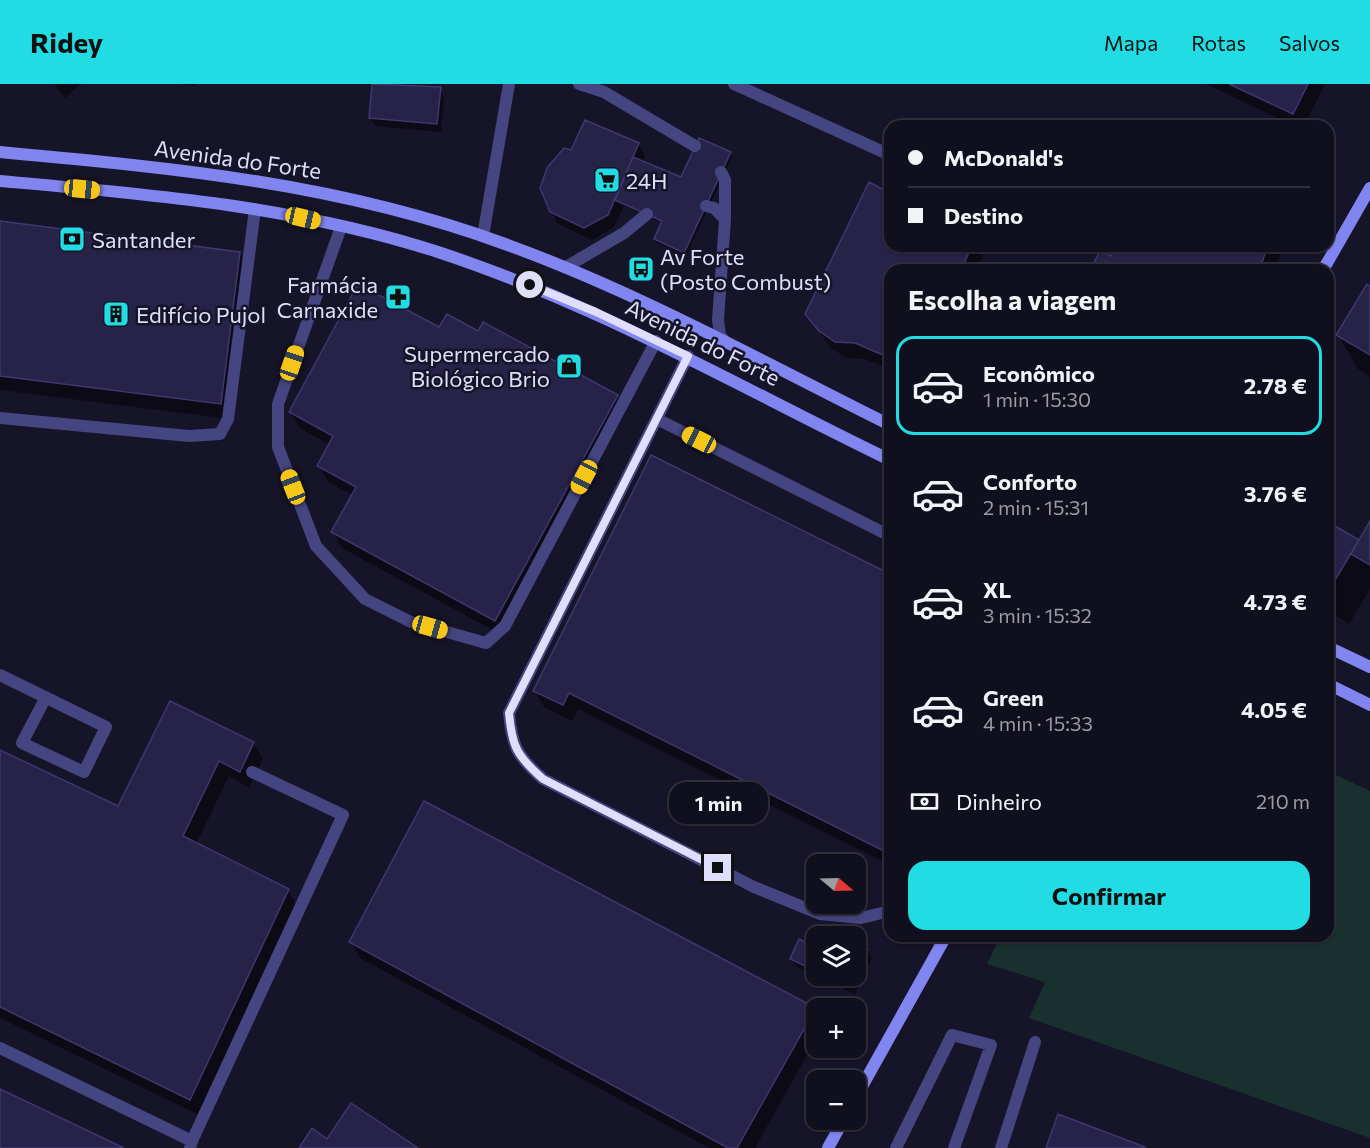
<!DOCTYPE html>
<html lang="pt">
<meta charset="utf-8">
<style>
body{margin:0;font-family:Commissioner,sans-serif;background:#191827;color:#f1f3f6;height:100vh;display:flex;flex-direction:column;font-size:22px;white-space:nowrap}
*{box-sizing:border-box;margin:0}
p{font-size:20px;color:#9c9ca4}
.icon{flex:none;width:33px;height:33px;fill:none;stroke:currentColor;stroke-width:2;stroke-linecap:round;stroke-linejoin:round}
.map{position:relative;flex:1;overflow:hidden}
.panel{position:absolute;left:884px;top:180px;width:450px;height:678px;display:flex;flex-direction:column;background:#100f1e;border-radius:18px;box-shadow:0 2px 4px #0004,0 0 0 2px #302f3c}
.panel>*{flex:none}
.top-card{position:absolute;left:884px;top:36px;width:450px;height:132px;border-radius:18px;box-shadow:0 2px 4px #0004,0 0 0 2px #302f3c;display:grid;align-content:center;height:132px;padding:0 24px;background:#100f1e}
.needle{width:39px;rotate:109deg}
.controls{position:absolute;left:806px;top:770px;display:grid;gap:12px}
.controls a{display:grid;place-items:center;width:60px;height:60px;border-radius:12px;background:#100f1e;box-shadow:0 2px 4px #0004,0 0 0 2px #302f3c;font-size:30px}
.end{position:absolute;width:27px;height:27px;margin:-14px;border:8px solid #e0dffb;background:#111;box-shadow:0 0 0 3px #111}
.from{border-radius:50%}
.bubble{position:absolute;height:42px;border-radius:18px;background:#100f1e;box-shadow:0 2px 4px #0004,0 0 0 2px #302f3c;font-size:20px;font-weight:700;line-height:42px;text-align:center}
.car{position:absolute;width:18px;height:36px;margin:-18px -9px;border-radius:8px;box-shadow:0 0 4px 2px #0007;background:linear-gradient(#f5c518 24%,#345 0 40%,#f5c518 0 76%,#345 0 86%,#f5c518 0)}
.top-card b{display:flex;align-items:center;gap:21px;height:57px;font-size:22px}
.top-card b+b{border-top:2px solid #302f3c}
.top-card i{width:15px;height:15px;background:#f1f3f6}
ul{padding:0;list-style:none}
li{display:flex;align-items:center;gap:18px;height:99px;margin:0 12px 9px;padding:0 12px;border:3px solid transparent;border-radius:18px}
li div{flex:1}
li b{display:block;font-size:22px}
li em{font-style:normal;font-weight:700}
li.selected{border-color:#22dce4}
li>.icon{width:54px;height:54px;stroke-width:1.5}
h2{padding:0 24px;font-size:27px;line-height:72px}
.pay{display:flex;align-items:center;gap:15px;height:66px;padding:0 24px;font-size:22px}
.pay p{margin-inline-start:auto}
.action{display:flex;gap:12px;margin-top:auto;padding:12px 24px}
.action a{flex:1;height:69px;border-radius:18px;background:#22dce4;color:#111;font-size:24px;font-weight:700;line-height:69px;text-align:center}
header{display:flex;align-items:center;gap:36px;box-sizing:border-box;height:84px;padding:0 30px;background:#22dce4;color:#111}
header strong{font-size:28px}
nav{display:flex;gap:33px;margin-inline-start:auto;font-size:21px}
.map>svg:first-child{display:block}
</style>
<header>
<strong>Ridey</strong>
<nav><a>Mapa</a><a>Rotas</a><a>Salvos</a></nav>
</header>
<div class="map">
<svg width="1370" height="1064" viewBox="0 0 1370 1064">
<rect width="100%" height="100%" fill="#161428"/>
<path fill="#18312f" d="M1328,687L1370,707V1054L1029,934L1045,898L987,880L1001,852H1328Z"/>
<path fill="#0007" d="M55,0H81L65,14Z
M177,0H197V2Z
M374,0L440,5L444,13L441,48L375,42L370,34Z
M1206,0H1325L1304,42H1294Z
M638,60L645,72L643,78L682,95L730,69L732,73L686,172L657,159L655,155L663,139L624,122L614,143L592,156L558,140L551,127L571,68Z
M0,139L239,169L249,185L230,335L0,306Z
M890,162H977L983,172L977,186H890V285L865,275L846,274L830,263L807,230Z
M1117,162H1284L1274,186H1092L1112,174Z
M1370,204V293L1358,285L1338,251Z
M440,245L479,249L616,312L626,328L504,552L342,464L333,448L353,411L328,398L319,382L330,361L300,344L290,328Z
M1328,440L1359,458L1370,440V505L1349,540L1328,527Z
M890,492V781L578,625L572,637L544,623L535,607Z
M253,659L263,675L249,704L229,692L196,760L288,806L297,822L199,1031L0,934V667L118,724Z
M351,858L815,925L816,955L755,1064H709L360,874Z
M855,860L867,866L872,874L855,910L796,882L791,874L816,865V891H855Z"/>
<path fill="#272247" stroke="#3f3770" stroke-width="1.5" d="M372,0L441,3L437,40L369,34Z
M1229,0H1308L1293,30Z
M585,36L639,59L608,131L584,144L550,128L540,104L547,84L564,64L571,66Z
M699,54L731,68L684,169L654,155L662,137L615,116L633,73L681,93Z
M869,98L890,109V162H972L961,186H890V274L855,259L835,258L819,247L805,230Z
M0,137L240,168L221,320L0,292Z
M1116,162H1268L1262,178L1266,180L1264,186H1090L1100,167L1111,172Z
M358,200L439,243L447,230L478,247L483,238L618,311L495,537L331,448L356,403L317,382L333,352L289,328Z
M1367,200L1370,202V271L1336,251Z
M651,371L890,490V770L569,609L563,621L533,607Z
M1370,437V481L1351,470Z
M1328,438L1359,456L1329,506L1328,505Z
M170,617L254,658L240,688L219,677L183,752L289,805L190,1016L0,923V666L118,722Z
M424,717L816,924L737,1064H728L349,858Z
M799,855L816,863V887L790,875Z
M855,859L868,865L850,903L825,891H855Z
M0,1005L124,1064H0Z
M351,1019L418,1064H299L312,1044L327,1055Z
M1058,1030L1145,1063V1064H1046Z"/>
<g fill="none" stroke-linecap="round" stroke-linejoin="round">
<path stroke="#454681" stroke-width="12" d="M579,0L604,8L695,62
M721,88L725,96V135
M706,122L714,124L725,135L718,236L720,251L726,259
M341,143L278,320V363L316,462L365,515L411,538L486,559L505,542L656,257
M566,183L624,149L647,130
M688,272L509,629C512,663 517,672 543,695L754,803L820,830L861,834L890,827
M0,334L189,352L220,350L228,335L255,125
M657,335L890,452
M0,591L106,643L84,688L22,659L46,613
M0,964L192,1057L190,1064
M192,1057L343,731L252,688
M896,1064L952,951L991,961L954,1064
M1001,1064L1035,958"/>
<path stroke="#454681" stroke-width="12" d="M734,0L890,71
M483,152L509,0"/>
<path stroke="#8185ef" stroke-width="12" d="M0,68C174,84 339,99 505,160C638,208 763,278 890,341
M0,97C147,110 297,122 438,168C599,221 739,303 890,376
M1323,186L1370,104
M1328,563L1370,583
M1328,600L1370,621
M855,1015L946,852
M828,1064L844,1035"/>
</g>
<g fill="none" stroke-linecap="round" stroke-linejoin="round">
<path stroke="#e0dffb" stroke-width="8" d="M530,201L596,228L688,272L509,629C512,663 517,672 543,695L718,784"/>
</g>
<defs>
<symbol id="supermarket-square" viewBox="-11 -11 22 22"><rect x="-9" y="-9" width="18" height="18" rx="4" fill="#22dce4" stroke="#161428"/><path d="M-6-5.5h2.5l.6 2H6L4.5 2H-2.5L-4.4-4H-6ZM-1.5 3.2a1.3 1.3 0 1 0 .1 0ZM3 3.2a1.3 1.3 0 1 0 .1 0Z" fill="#111"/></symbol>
<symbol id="bank-square" viewBox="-11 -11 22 22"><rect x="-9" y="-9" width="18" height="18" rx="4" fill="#22dce4" stroke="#161428"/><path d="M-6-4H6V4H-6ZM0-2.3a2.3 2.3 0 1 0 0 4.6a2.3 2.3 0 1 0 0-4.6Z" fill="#111"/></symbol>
<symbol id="bus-square" viewBox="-11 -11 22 22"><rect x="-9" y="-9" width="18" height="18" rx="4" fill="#22dce4" stroke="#161428"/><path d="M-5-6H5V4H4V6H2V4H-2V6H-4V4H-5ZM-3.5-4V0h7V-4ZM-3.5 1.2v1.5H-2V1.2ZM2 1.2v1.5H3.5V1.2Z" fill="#111"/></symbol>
<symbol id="pharmacy-square" viewBox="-11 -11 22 22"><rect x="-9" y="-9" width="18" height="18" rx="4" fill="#22dce4" stroke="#161428"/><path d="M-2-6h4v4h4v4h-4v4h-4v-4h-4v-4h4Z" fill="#111"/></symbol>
<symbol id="building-square" viewBox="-11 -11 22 22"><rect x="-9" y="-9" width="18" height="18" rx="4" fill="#22dce4" stroke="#161428"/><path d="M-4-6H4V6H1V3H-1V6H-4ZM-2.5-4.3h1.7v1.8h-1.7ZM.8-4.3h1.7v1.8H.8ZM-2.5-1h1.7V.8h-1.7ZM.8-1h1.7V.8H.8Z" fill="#111"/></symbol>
<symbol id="shop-square" viewBox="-11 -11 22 22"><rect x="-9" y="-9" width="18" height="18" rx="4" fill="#22dce4" stroke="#161428"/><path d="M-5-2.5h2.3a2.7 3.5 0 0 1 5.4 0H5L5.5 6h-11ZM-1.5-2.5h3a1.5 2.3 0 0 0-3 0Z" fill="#111"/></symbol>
</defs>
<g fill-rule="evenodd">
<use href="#supermarket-square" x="592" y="81" width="30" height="30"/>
<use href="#bank-square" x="57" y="140" width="30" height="30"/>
<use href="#bus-square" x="626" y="170" width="30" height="30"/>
<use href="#pharmacy-square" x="383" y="198" width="30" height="30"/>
<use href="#building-square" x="101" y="215" width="30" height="30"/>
<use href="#shop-square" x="554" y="267" width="30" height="30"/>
</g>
<g text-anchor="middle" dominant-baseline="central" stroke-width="5" stroke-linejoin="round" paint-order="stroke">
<g font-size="22" fill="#e0dffb" stroke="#161428">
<text transform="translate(238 75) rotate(8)">Avenida do Forte</text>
<text transform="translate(703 258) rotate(26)">Avenida do Forte</text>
</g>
<g font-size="22" fill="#e0dffb" stroke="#161428" text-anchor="start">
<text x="626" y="96">24H</text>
<text x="92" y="155">Santander</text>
<text x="660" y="172">Av Forte<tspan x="660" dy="25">(Posto Combust)</tspan></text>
<text x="378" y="200" text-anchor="end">Farmácia<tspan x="378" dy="25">Carnaxide</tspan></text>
<text x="136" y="230">Edifício Pujol</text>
<text x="550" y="269" text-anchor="end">Supermercado<tspan x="550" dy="25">Biológico Brio</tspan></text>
</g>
</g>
</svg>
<div class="controls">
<a><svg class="needle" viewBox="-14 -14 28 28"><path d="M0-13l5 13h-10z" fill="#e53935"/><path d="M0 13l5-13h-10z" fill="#9c9ca4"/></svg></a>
<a><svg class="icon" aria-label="layers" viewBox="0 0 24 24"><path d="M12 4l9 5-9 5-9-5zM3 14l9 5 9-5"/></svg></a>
<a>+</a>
<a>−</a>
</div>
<i class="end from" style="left:530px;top:201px"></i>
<i class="end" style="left:718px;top:784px"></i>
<div class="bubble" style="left:669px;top:698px;width:99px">1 min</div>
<i class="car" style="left:82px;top:105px;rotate:96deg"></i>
<i class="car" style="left:303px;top:134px;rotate:103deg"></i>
<i class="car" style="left:292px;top:279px;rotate:19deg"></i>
<i class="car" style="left:699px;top:356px;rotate:297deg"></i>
<i class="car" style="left:584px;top:393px;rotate:208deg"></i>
<i class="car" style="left:293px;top:403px;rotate:339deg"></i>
<i class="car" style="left:430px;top:543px;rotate:106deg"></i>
<div class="top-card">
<b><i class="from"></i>McDonald's</b>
<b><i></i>Destino</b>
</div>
<section class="panel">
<h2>Escolha a viagem</h2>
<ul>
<li class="selected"><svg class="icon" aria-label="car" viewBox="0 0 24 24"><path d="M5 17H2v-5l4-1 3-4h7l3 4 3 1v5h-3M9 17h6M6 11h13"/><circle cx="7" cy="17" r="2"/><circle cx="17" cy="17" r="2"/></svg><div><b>Econômico</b><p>1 min · 15:30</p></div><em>2.78 €</em></li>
<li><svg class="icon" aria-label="car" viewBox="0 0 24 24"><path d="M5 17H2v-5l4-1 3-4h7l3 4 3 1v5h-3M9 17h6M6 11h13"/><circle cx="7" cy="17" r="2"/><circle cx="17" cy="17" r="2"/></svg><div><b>Conforto</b><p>2 min · 15:31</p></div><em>3.76 €</em></li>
<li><svg class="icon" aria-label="car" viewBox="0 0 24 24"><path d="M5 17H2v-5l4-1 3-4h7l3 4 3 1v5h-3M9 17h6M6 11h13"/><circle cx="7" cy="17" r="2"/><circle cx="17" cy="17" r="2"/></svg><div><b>XL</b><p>3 min · 15:32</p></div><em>4.73 €</em></li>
<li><svg class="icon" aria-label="car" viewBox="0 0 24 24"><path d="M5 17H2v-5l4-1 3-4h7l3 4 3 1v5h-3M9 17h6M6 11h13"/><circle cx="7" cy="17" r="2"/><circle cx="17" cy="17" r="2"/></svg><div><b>Green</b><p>4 min · 15:33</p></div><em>4.05 €</em></li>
</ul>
<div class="pay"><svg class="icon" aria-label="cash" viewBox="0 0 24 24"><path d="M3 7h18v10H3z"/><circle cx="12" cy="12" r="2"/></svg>Dinheiro<p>210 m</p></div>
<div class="action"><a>Confirmar</a></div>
</section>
</div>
